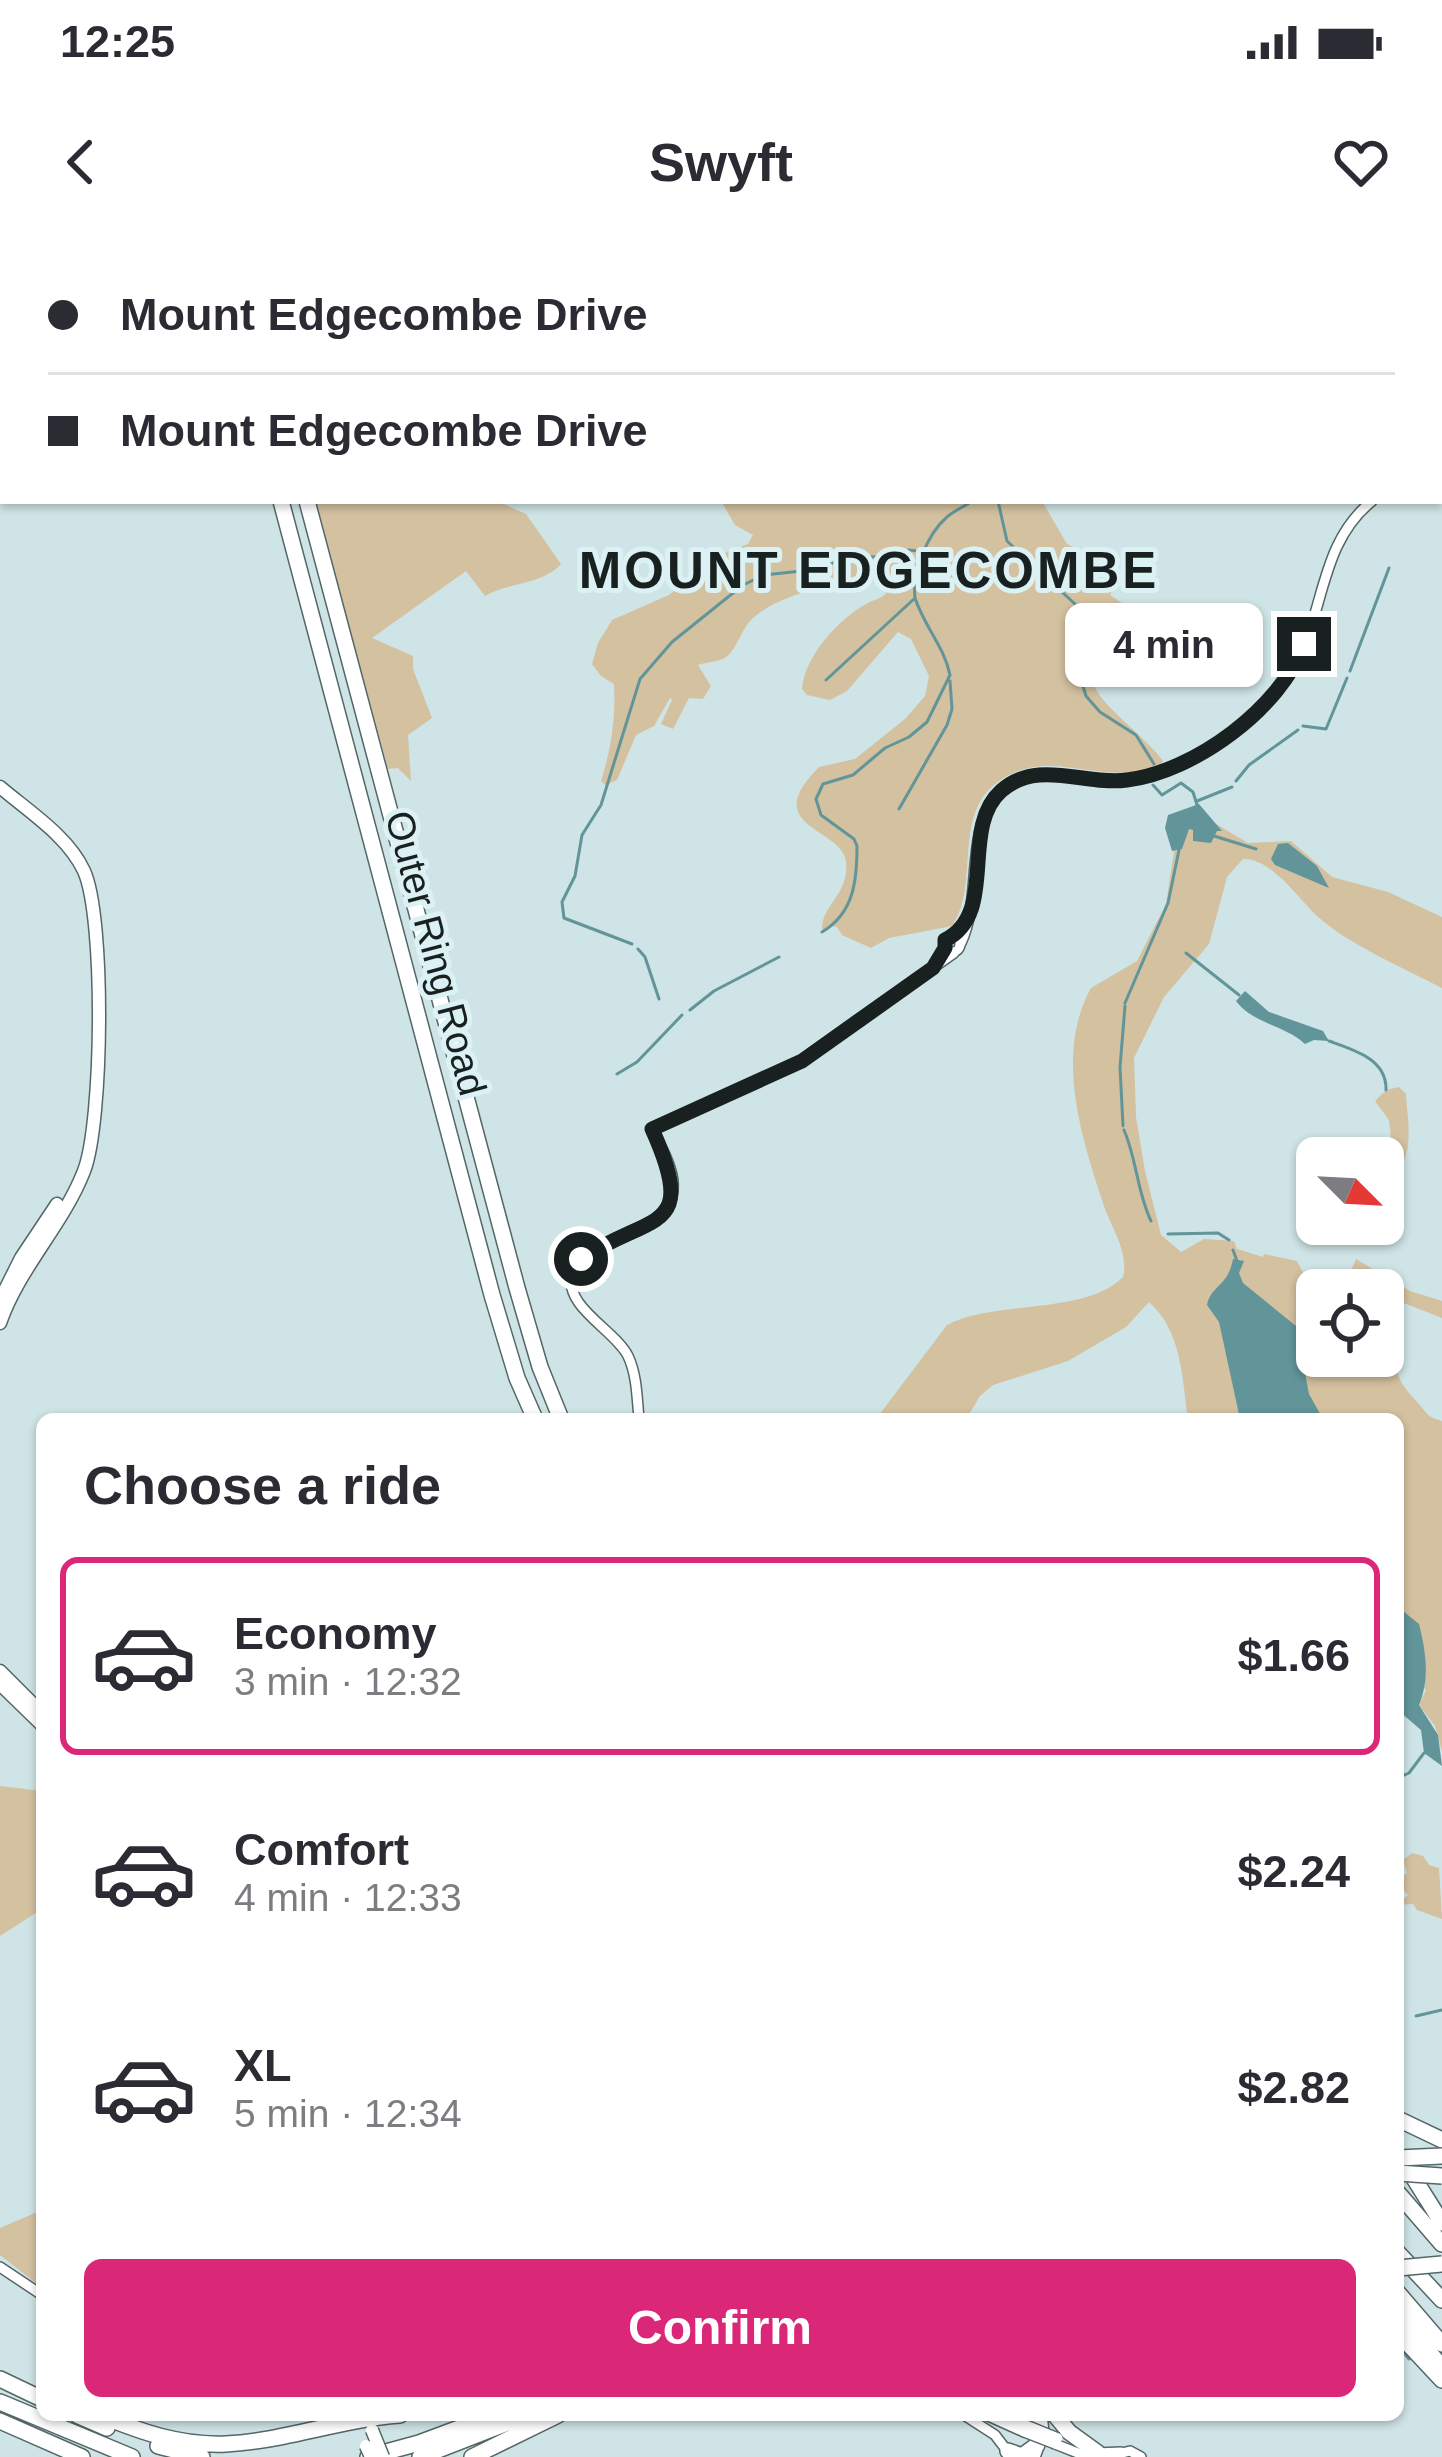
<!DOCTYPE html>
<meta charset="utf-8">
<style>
body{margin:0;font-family:Arial,sans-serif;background:#f7f7f7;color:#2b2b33;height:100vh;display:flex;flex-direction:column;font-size:45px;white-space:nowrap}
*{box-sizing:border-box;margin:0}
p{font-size:39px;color:#7c7c81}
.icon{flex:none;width:66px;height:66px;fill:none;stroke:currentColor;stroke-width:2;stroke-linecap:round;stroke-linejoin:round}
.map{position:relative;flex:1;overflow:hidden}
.sheet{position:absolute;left:36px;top:1173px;width:1368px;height:1008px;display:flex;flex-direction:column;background:#fff;border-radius:18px;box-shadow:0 3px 9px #0004}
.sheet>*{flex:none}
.guide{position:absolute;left:0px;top:0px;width:1443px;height:264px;box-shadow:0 3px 9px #0004;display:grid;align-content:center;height:264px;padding:0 48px;background:#fff}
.needle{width:78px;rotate:114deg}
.controls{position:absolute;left:1296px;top:897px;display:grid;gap:24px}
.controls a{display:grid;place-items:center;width:108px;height:108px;border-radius:18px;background:#fff;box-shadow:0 3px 9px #0004;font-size:60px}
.end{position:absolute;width:54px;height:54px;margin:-27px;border:15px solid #182020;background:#fff;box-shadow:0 0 0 6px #fff}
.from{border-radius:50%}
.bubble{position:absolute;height:84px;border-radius:18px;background:#fff;box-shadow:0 3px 9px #0004;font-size:39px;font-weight:700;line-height:84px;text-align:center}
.guide b{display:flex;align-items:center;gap:42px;height:114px;font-size:45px}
.guide b+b{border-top:3px solid #e1e1e2}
.guide i{width:30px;height:30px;background:#2b2b33}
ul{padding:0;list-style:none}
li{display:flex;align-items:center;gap:36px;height:198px;margin:0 24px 18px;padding:0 24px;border:6px solid transparent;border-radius:18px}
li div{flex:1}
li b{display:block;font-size:45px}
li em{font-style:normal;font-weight:700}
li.active{border-color:#db2777}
li>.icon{width:108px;height:108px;stroke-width:1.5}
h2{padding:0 48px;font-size:54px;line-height:144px}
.action{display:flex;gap:24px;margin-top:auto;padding:24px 48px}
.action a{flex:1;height:138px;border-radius:18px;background:#db2777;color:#fff;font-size:48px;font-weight:700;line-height:138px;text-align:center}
.status{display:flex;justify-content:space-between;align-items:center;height:84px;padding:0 60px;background:#fff;direction:ltr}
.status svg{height:33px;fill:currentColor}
header{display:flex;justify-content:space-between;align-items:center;height:156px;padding:0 48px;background:#fff;font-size:54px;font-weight:700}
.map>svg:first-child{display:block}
</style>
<div class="status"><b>12:25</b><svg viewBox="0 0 49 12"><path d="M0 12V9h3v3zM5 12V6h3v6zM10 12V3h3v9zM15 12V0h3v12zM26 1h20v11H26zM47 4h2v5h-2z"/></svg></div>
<header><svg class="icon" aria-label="back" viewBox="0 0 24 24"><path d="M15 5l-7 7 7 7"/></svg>Swyft<svg class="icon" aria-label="heart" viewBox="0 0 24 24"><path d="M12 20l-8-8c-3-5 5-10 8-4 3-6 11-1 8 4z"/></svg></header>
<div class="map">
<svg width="1442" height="2217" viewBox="0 0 1442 2217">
<rect width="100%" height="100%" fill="#cfe4e6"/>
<path fill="#d3c1a0" d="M315,261H497L526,274L561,324C542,345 509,342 485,356L466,331L372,398L413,416V429L432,478L408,495L411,541L398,528L388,529Z
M721,261H1042L1067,304L1097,319L1118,337L1110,355L1125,365L1123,383L1097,396C1096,412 1092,429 1094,444C1096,461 1148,499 1163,521L1161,525C1108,547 1062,513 1016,532C944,561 984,640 952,686L889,698L871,708L842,695L837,687L830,685L822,690C821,665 850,654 846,621C841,587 758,588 819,527L855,519L905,479L925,456L929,436L911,399L898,392L847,451L830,460L807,455L802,449C804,417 839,378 868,363C880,357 884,359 891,346L886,341C852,335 777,354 752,379C741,389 737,410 725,418C718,422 706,422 698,425L711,446L703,459L689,458L673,489L661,484L672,460L670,458L654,486L636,495L617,540L605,545L601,541C611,510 616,478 614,444L601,436L592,424L598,403L612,380L669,355L717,316L748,304L753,295L735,285Z
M1206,578L1248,603L1291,601L1332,637L1388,652L1442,677V748C1404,728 1349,705 1317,676C1298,658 1271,618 1243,619L1227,637L1209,704L1164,757L1134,818L1136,877L1145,931L1161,995L1181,1012L1204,999L1234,1001L1237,1009L1263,1017L1264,1014L1297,1021L1317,1060V1116H1383V1089L1393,1096C1397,1133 1393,1136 1418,1163C1428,1174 1427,1177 1442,1181V1511L1435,1486L1419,1465L1426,1450L1398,1415V1179H1188C1182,1138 1182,1091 1149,1062L1126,1087L1068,1121L993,1145L980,1156L966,1179H876L947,1085C995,1060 1086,1075 1123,1037C1129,1012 1112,989 1104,966C1082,899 1054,815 1091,748L1137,721L1166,664L1178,585Z
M1399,847L1406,854C1407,877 1413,901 1403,923L1393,916L1389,880L1375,861L1386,850Z
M1356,1019L1410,1051L1442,1061V1078L1391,1058L1383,1062V1050H1372L1357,1040L1350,1047L1347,1040Z
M0,1546L42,1551V1669L0,1696Z
M1412,1613L1423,1616L1429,1625L1439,1628L1442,1679L1417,1670L1413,1664L1398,1665L1408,1655L1398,1644V1639L1407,1633L1403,1620Z
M42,1970V2045L37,2044L0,2015V1988Z"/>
<path fill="#61959a" d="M1199,564L1222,591H1217L1211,603L1193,601V590L1189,589L1182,609L1172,611L1165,588L1168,575Z
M1288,603L1317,626L1329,648L1275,625L1271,619L1278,604Z
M1245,751L1269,772L1323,791L1329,801L1314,800L1305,804C1285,785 1253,784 1236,761Z
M1233,1019L1244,1021L1239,1033L1243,1043L1296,1086L1309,1154L1323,1179H1240L1219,1082L1207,1065C1211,1045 1228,1047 1233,1019Z
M1398,1367L1419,1384C1426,1412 1430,1439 1419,1465L1438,1495L1442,1526L1424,1513L1421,1490L1400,1472Z"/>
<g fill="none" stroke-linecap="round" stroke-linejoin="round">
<path stroke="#61959a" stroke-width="3" d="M128,3L129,0
M360,3V0
M970,3L971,0
M998,261L1007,301L1075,364L1084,416L1080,436L1086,456L1100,472L1136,495L1154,524
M1350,431L1389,328
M826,440L915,358C912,333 927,294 947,277C955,270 964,267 972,261
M1303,486L1326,489L1347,438
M1236,541L1249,525L1298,490
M1153,545L1162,555L1181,543L1193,552L1198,568
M1197,561L1232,547
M899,569L947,485L952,469L950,441
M1214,596L1256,609
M822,692C854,673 857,641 857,606L854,599L821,575L816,559L823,544L853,535L885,508L909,497L927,482L950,435C944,406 924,386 915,358
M632,704L564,678L562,662L575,636L582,595L601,565L640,439L672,402L743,345L764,335L811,330L847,318L891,316L909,310L925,312
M638,709L645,717L659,759
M1186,713L1239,755
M1125,763L1168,663L1179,610
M690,770L714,751L779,717
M1329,801C1354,810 1387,819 1386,850
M617,834L637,822L682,775
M1123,886L1120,827L1125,766
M1124,890C1137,920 1137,952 1151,981
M1168,994L1218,993L1229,1000
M1233,1010L1237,1021
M1398,1538L1409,1533L1424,1513
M1416,1776L1442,1770
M1398,2106L1409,2119"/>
<defs>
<path id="minor" d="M1440,219L1442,218
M944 704a8 8 0 1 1 16 0a8 8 0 1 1-16 0Z
M961,703C982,659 965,590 997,555C1033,516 1084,546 1128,540C1158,536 1196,520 1220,502C1247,483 1281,453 1296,424C1325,369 1320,303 1372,261
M639,1179C637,1158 637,1135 628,1116C615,1090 564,1067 572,1035C583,989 678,1005 673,941C671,923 660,905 652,889L801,821L954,713
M0,2027L42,2055
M964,2175L995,2195L1008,2212
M986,2175L1024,2192
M1001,2175L1026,2185
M1055,2204L1088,2217
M1096,2213L1121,2212
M1118,2214L1130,2211L1141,2217"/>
<path id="major" d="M1373,0L1376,3
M1440,62L1442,64
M0,547C28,571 68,596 84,631C105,677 103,882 84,931C63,985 19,1028 0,1083
M0,1060L21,1018L57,964
M0,1431L42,1473
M0,1444L42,1485"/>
<path id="highway" d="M211,0V3
M237,0V3
M281,261L492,1055L517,1138L535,1179
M307,261L517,1048L540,1127L561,1179
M1398,1879L1442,1900
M1405,1924L1442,1983
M1398,1953L1442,2004
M1398,2013L1442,2060
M1398,2053L1442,2104
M1398,2075L1442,2127
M1398,2093L1442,2140
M0,2139L42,2159
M0,2162L132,2217
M77,2175L107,2188
M100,2175C141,2192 181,2206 226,2204C285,2201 341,2179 400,2175
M1055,2175L1069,2192L1098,2213
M0,2181L82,2217
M158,2206L202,2217
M1008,2211L1022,2216L1037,2205
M368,2217L419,2203L494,2175
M420,2217L528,2175
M472,2217L558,2175
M1032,2217L1041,2192L1039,2175"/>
</defs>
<use href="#minor" stroke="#546668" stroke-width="12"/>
<use href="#major" stroke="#546668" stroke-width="15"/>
<use href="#highway" stroke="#546668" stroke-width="18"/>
<use href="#minor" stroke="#fff" stroke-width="9"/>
<use href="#major" stroke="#fff" stroke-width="12"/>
<use href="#highway" stroke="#fff" stroke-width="15"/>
<defs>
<path id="minor-bridge" d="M1026,2185L1058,2198
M1024,2192L1055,2204"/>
<path id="major-bridge" d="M372,2190L383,2217
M366,2206L371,2217"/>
<path id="highway-bridge" d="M1398,1918L1442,1916
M1398,1933L1442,1936
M1398,2028L1442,2024"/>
</defs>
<use href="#minor-bridge" stroke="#546668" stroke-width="12" stroke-linecap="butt"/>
<use href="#major-bridge" stroke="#546668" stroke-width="15" stroke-linecap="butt"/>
<use href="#highway-bridge" stroke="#546668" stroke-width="18" stroke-linecap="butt"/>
<use href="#minor-bridge" stroke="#fff" stroke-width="9"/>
<use href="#major-bridge" stroke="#fff" stroke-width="12"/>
<use href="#highway-bridge" stroke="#fff" stroke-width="15"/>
</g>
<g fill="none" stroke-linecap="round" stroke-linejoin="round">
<path stroke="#182020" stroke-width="15" d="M581,1019C650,972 700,995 652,889L802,821L933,728L945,708V700C999,673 959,589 1001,551C1038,518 1085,546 1127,540C1194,532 1281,468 1304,404"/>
</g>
<g text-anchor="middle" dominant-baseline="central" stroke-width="10" stroke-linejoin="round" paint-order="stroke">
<g font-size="39" fill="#182020" stroke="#dcf1f3">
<text transform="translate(436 713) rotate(75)">Outer Ring Road</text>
</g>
<g font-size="51" font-weight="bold" letter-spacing="3" fill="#182020" stroke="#dcf1f3">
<text x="869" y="330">MOUNT EDGECOMBE</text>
</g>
</g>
</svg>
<div class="controls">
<a><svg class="needle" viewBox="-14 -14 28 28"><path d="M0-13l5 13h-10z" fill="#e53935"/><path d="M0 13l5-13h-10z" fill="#7c7c81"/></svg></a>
<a><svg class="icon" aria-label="locate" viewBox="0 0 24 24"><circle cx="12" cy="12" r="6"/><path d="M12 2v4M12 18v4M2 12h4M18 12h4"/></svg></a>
</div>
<i class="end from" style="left:581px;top:1019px"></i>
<i class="end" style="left:1304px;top:404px"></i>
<div class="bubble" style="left:1065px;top:363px;width:198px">4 min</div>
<div class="guide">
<b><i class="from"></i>Mount Edgecombe Drive</b>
<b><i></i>Mount Edgecombe Drive</b>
</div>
<section class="sheet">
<h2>Choose a ride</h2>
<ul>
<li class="active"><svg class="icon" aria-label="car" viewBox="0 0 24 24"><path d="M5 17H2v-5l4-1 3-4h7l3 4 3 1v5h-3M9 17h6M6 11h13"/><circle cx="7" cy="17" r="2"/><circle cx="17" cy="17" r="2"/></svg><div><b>Economy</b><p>3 min · 12:32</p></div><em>$1.66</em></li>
<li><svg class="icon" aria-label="car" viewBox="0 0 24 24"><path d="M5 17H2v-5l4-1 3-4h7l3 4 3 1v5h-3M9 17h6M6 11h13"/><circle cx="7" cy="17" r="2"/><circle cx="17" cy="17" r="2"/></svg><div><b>Comfort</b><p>4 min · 12:33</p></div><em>$2.24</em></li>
<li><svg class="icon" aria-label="car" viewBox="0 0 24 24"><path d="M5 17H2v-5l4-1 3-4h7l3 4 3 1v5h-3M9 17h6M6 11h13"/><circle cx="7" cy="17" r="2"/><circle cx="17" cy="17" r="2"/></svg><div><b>XL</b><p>5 min · 12:34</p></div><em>$2.82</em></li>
</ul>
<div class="action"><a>Confirm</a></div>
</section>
</div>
